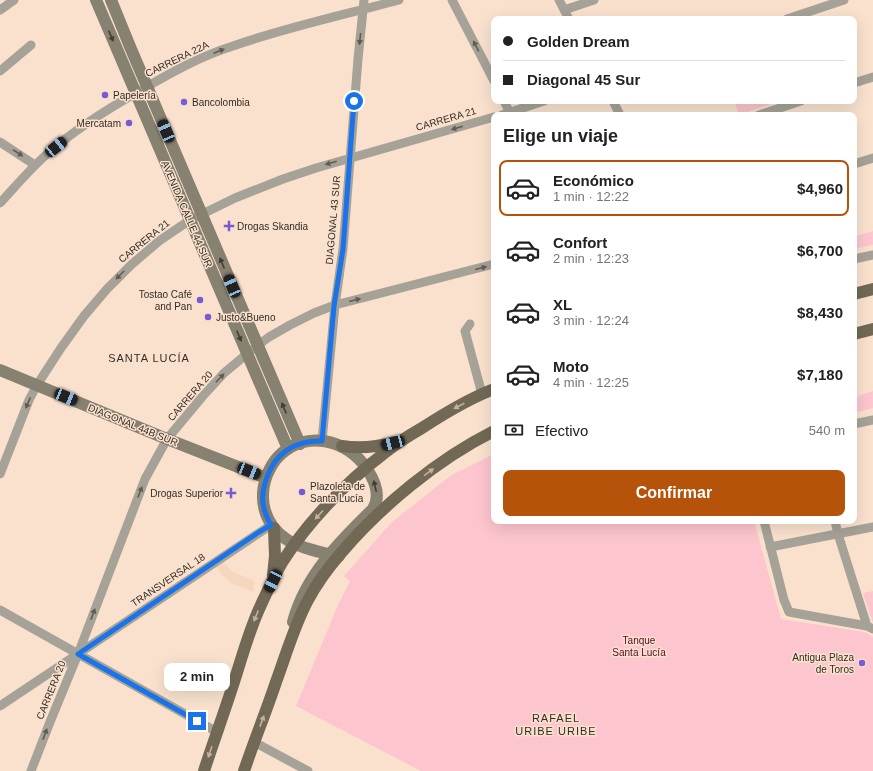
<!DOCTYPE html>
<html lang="es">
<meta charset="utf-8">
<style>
body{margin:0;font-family:Helvetica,sans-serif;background:#f2f2f2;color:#222;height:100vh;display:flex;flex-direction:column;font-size:15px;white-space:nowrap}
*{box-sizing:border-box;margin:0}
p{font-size:13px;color:#767676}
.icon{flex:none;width:22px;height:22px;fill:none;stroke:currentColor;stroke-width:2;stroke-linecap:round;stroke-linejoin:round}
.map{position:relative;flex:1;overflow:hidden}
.side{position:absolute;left:491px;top:112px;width:366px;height:412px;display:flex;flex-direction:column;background:#fff;border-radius:8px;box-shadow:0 4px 16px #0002}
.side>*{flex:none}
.hud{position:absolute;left:491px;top:16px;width:366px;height:88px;border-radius:8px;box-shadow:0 4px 16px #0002;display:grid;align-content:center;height:88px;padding:0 12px;background:#fff}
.end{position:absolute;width:18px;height:18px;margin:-9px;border:5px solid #1a73e8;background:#fff;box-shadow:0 0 0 2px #fff}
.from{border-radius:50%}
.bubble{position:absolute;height:28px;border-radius:8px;background:#fff;box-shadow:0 4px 16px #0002;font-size:13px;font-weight:800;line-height:28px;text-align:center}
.car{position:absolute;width:12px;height:24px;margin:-12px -6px;border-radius:5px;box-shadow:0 0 3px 1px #0007;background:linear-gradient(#222 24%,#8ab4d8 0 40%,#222 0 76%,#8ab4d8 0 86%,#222 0)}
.hud b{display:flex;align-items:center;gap:14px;height:38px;font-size:15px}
.hud b+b{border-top:1px solid #e0e0e0}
.hud i{width:10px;height:10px;background:#222}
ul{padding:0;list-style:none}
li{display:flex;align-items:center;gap:12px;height:56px;margin:0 8px 6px;padding:0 4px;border:2px solid transparent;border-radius:8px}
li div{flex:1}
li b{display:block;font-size:15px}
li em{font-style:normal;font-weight:800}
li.current{border-color:#b45309}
li>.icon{width:36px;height:36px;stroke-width:1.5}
h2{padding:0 12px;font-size:18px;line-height:48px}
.pay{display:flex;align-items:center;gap:10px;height:44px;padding:0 12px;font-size:15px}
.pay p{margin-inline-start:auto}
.primary-button{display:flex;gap:8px;margin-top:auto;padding:8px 12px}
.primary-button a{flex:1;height:46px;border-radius:8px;background:#b45309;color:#fff;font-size:16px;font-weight:800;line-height:46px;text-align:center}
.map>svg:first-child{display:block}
</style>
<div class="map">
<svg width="873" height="771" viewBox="0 0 873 771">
<rect width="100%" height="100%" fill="#f9e1ce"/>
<path fill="#f5d7be" d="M224,562L231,571L255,581L253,592L231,583L222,575L217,567Z"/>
<path fill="#fdc5cd" d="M734,101H779L739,115Z
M873,231V245L854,249V237Z
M873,391V408L854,413V399L861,395Z
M494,454V521H754L781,619L865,632L873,637V771H421L296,706L338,605L350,581L344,576L392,522L450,476Z
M873,591V623L863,593Z"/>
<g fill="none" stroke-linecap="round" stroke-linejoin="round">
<path stroke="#a6a297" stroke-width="9" d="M452,0L494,81
M559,0L569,19
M0,10L14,0
M564,10L594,0
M787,19L844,0
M0,71L31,45
M854,83L873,77
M504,101L511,115
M613,101L620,115
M502,115L544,101
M759,115L801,101
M0,142L35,165
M854,164L873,158
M0,203C15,187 29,170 46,155C75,129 109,108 143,89C172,72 201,56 233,46C287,27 344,15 399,0
M854,259L873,255
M470,324L465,331L482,394
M854,424L873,420
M322,441L335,305L343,249L358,59L364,0
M0,474L29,400L37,385L61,348L84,316L107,289L131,265L159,241L190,220L235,198L283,179L316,168L494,117
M764,521L784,600L789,612L867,626L873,629
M835,521L838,534L867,626
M770,547L873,527
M0,610L217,732
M0,706L271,525
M254,742L308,771
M31,771L50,722L78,654L145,479L167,439L202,397L224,373L253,349L269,337L290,325L314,313L335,305L494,264"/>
<path stroke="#878171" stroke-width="12" d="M96,0L288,449
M111,0L131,49L300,444
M0,370L167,439L266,478
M293,622C305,576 340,541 373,509C381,496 375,481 367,469C347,439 305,429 278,457C273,462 270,468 267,475C258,499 264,524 286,539C295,546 309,549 320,552C326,554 333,555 339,556"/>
<path stroke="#716956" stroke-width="12" d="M854,294L873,289
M854,334L873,329
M342,446C360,449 377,447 395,442
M273,575L275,556L274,528
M204,771C213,743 223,716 232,688C241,661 248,633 260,607C267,592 274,576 283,561C307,523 346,482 382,455C394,445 408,436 422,428C445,413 468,399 494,389
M244,771C254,741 266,712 276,682C286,655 294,626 308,600C317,583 328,568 341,553C381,506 438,459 494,431"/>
</g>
<defs><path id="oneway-solid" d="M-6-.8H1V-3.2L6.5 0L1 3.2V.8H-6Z"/></defs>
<g fill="#453d33">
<use href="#oneway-solid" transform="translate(111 36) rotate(67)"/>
<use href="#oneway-solid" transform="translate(222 263) rotate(-113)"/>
<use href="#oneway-solid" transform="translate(239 336) rotate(67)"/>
<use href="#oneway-solid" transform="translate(284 408) rotate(-113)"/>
<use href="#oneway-solid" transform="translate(375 486) rotate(-103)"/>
</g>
<g fill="#625b52">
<use href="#oneway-solid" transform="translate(360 39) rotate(96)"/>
<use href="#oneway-solid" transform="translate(476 46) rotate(-117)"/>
<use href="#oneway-solid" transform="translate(219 51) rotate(-21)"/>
<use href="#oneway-solid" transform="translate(457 128) rotate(164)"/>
<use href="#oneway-solid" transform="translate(18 153) rotate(33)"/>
<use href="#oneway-solid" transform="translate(331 163) rotate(164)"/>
<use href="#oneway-solid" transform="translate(481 268) rotate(-14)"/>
<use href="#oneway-solid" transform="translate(120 275) rotate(134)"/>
<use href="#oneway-solid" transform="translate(355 300) rotate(-14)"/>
<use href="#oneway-solid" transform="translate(220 378) rotate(-46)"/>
<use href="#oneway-solid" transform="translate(28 403) rotate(113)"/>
<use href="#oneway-solid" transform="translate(140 492) rotate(-69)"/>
<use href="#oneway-solid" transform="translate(93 614) rotate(-69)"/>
<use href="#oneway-solid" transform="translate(45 734) rotate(-70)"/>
</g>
<g fill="#c3b19e">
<use href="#oneway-solid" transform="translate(459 406) rotate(153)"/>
<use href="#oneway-solid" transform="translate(429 472) rotate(-36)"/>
<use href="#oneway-solid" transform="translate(319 515) rotate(132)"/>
<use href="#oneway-solid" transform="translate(256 616) rotate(112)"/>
<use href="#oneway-solid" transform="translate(262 721) rotate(-70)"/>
<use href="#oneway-solid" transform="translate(210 752) rotate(109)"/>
</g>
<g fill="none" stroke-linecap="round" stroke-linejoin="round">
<path stroke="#1a73e8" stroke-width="5" d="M197,721L78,654L259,532L271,525C268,519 265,514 264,508C261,498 263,489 266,480C274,454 294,440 322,441L334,306L343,249L354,101"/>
</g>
<g fill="#785ad5" stroke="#f9e1ce" stroke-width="1.5">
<circle cx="105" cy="95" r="4"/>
<circle cx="184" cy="102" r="4"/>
<circle cx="129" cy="123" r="4"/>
<path d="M227 220h4v4h4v4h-4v4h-4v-4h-4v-4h4z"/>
<circle cx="200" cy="300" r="4"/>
<circle cx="208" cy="317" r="4"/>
<circle cx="302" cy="492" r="4"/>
<path d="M229 487h4v4h4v4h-4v4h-4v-4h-4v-4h4z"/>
<circle cx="862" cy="663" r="4"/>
</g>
<g text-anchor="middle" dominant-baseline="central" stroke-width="3" stroke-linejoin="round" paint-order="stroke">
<g font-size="10" fill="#352c24" stroke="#f9e1ce">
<text transform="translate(177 59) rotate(-26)">CARRERA 22A</text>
<text transform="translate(446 119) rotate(-16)">CARRERA 21</text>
<text transform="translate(187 214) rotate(67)">AVENIDA CALLE 44 SUR</text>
<text transform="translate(333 220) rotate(-85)">DIAGONAL 43 SUR</text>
<text transform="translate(144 241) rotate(-39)">CARRERA 21</text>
<text transform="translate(190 396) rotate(-49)">CARRERA 20</text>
<text transform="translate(133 425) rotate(22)">DIAGONAL 44B SUR</text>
<text transform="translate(168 580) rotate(-34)">TRANSVERSAL 18</text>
<text transform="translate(51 690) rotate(-68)">CARRERA 20</text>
</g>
<g font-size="10" fill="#352c24" stroke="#f9e1ce" text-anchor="start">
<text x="113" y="95">Papelería</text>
<text x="192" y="102">Bancolombia</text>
<text x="121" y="123" text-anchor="end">Mercatam</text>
<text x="237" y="226">Drogas Skandia</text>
<text x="192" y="294" text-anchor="end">Tostao Café<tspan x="192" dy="12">and Pan</tspan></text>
<text x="216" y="317">Justo&amp;Bueno</text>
<text x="310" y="486">Plazoleta de<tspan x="310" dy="12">Santa Lucía</tspan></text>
<text x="223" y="493" text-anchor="end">Drogas Superior</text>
<text x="854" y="657" text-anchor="end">Antigua Plaza<tspan x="854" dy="12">de Toros</tspan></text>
</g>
<g font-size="10" fill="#5a0722" stroke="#f9e1ce">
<text x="639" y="640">Tanque<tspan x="639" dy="12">Santa Lucía</tspan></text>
</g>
<g font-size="11" letter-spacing="1" fill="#352c24" stroke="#f9e1ce">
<text x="149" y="358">SANTA LUCÍA</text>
<text x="556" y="718">RAFAEL<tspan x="556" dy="13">URIBE URIBE</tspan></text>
</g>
</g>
</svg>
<i class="end from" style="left:354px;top:101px"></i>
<i class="end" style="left:197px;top:721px"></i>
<div class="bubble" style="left:164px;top:663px;width:66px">2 min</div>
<i class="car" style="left:166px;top:131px;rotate:337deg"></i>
<i class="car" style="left:56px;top:147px;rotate:51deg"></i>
<i class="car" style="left:232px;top:286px;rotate:337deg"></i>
<i class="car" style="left:66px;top:397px;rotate:112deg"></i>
<i class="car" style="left:393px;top:443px;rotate:255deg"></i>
<i class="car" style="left:249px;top:471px;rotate:112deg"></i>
<i class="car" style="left:273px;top:581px;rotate:206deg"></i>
<div class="hud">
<b><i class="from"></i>Golden Dream</b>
<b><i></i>Diagonal 45 Sur</b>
</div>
<section class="side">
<h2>Elige un viaje</h2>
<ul>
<li class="current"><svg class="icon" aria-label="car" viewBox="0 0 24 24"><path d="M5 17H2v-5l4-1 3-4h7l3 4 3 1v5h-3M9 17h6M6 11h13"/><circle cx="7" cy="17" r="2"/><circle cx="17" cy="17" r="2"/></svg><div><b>Económico</b><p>1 min · 12:22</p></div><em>$4,960</em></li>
<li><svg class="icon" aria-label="car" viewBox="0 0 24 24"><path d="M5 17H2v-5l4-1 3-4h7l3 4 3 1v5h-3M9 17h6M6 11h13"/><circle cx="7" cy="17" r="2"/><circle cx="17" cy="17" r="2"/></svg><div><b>Confort</b><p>2 min · 12:23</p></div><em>$6,700</em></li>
<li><svg class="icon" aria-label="car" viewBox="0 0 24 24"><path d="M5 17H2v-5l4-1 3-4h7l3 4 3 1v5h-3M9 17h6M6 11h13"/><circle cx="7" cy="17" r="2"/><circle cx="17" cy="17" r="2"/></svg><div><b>XL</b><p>3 min · 12:24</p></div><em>$8,430</em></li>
<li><svg class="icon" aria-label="car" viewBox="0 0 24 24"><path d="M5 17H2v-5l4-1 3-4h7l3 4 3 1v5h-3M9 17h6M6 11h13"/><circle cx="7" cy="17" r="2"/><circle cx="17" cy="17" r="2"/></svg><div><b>Moto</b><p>4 min · 12:25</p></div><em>$7,180</em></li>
</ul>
<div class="pay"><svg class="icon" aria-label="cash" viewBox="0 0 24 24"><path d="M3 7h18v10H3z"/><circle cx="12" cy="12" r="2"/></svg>Efectivo<p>540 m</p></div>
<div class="primary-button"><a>Confirmar</a></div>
</section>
</div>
